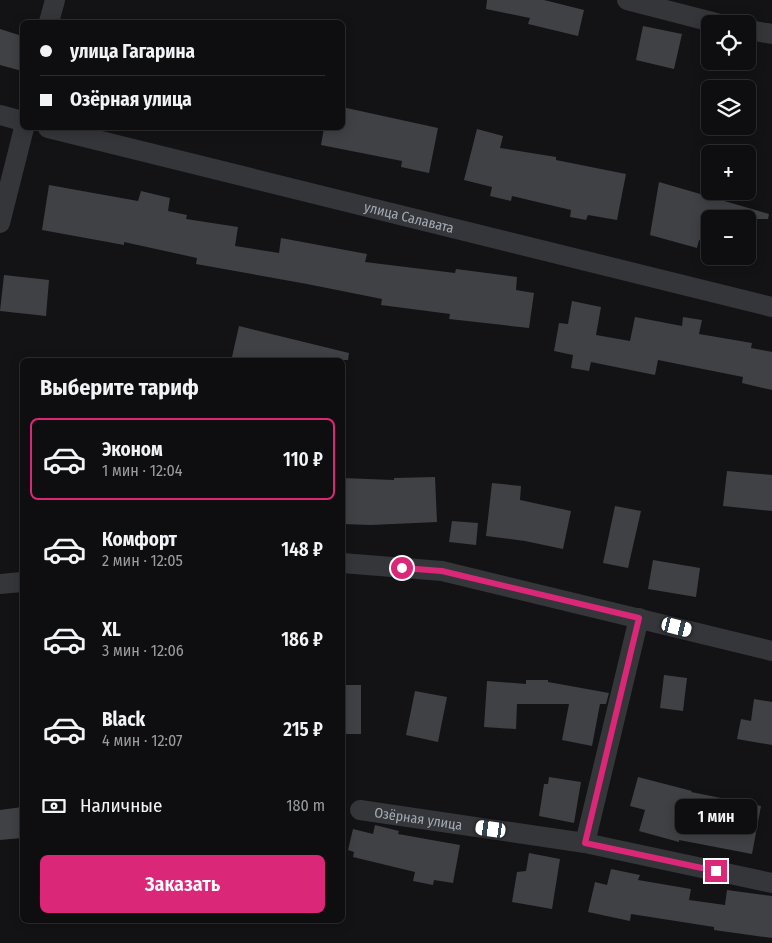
<!DOCTYPE html>
<html lang="ru">
<meta charset="utf-8">
<style>
body{margin:0;font-family:"Fira Sans Condensed",sans-serif;background:#171719;color:#f1f3f6;height:100vh;display:flex;flex-direction:column;font-size:19px;white-space:nowrap}
*{box-sizing:border-box;margin:0}
p{font-size:16px;color:#9b9c9f}
.icon{flex:none;width:28px;height:28px;fill:none;stroke:currentColor;stroke-width:2;stroke-linecap:round;stroke-linejoin:round}
.map{position:relative;flex:1;overflow:hidden}
.drawer{position:absolute;left:20px;top:358px;width:325px;height:565px;display:flex;flex-direction:column;background:#0e0e10;border-radius:8px;box-shadow:0 2px 12px #0003,0 0 0 1px #2e2e30}
.drawer>*{flex:none}
.hud{position:absolute;left:20px;top:20px;width:325px;height:110px;border-radius:8px;box-shadow:0 2px 12px #0003,0 0 0 1px #2e2e30;display:grid;align-content:center;height:110px;padding:0 20px;background:#0e0e10}
.buttons{position:absolute;left:701px;top:15px;display:grid;gap:10px}
.buttons a{display:grid;place-items:center;width:55px;height:55px;border-radius:8px;background:#0e0e10;box-shadow:0 2px 12px #0003,0 0 0 1px #2e2e30;font-size:25px}
.end{position:absolute;width:22px;height:22px;margin:-11px;border:6px solid #db2777;background:#fff;box-shadow:0 0 0 2px #fff}
.from{border-radius:50%}
.bubble{position:absolute;height:35px;border-radius:8px;background:#0e0e10;box-shadow:0 2px 12px #0003,0 0 0 1px #2e2e30;font-size:16px;font-weight:600;line-height:35px;text-align:center}
.car{position:absolute;width:15px;height:30px;margin:-15px -8px;border-radius:6px;box-shadow:0 0 4px 1px #0007;background:linear-gradient(#fff 24%,#345 0 40%,#fff 0 76%,#345 0 86%,#fff 0)}
.hud b{display:flex;align-items:center;gap:18px;height:48px;font-size:19px}
.hud b+b{border-top:1px solid #2e2e30}
.hud i{width:12px;height:12px;background:#f1f3f6}
ul{padding:0;list-style:none}
li{display:flex;align-items:center;gap:15px;height:82px;margin:0 10px 8px;padding:0 10px;border:2px solid transparent;border-radius:8px}
li div{flex:1}
li b{display:block;font-size:19px}
li em{font-style:normal;font-weight:600}
li.on{border-color:#db2777}
li>.icon{width:45px;height:45px;stroke-width:1.5}
h2{padding:0 20px;font-size:22px;line-height:60px}
.pay{display:flex;align-items:center;gap:12px;height:55px;padding:0 20px;font-size:19px}
.pay p{margin-inline-start:auto}
.button{display:flex;gap:10px;margin-top:auto;padding:10px 20px}
.button a{flex:1;height:58px;border-radius:8px;background:#db2777;color:#fff;font-size:20px;font-weight:600;line-height:58px;text-align:center}
.map>svg:first-child{display:block}
</style>
<div class="map">
<svg width="772" height="943" viewBox="0 0 772 943">
<rect width="100%" height="100%" fill="#131315"/>
<path fill="#3f4145" d="M487,0H544L584,10L578,36L528,24L530,18L486,9Z
M643,26L682,34L674,69L636,60Z
M0,29L22,36V71L0,65Z
M342,107L438,128L429,173L401,167L402,161L321,145L324,128H342Z
M477,129L503,136L500,148L556,157V160L626,174L617,220L588,215L586,220L570,217L571,210L512,196L511,201L490,196L492,187L464,180Z
M659,182L769,214L768,219H710V243L699,240L697,248L650,235Z
M49,185L138,201L141,191L170,198L168,211L187,215L186,219L238,227L235,246L279,253L281,238L367,254L365,262L455,273L456,269L517,277L516,290L534,293L529,328L449,319L450,314L381,305L382,299L307,284L196,264L197,258L124,242V245L42,230Z
M4,275L49,280L46,316L0,311Z
M572,301L601,307L596,335L630,341L635,317L682,326L683,317L702,320L699,334L752,343L751,348L772,352V390L742,383L743,377L658,360L655,375L591,362L589,371L571,368L573,355L554,351L559,323L568,324Z
M239,326L349,353L348,360H246L232,357Z
M727,471L772,475V511L723,506Z
M435,477L437,522L371,525L342,524V478L394,480V478Z
M492,483L521,486L520,500L571,511L563,549L525,541L486,536Z
M615,506L641,511L628,568L603,563Z
M452,521L478,523L476,545L449,542Z
M653,560L700,568L696,597L648,589Z
M664,675L687,678L683,711L660,708Z
M526,680H548V682L609,693L606,704H600L592,746L562,740L569,704H517L516,729L484,727L487,681L526,684Z
M342,685H361V734H342Z
M415,691L447,697L438,742L406,735Z
M754,699L772,702V745L737,739L741,719L751,721Z
M549,777L581,782L574,823L539,816L544,784H548Z
M638,777L692,791L691,792L761,806L752,854L679,840V842L639,831L645,810L630,806Z
M22,807V838L0,840V810Z
M375,825L399,831L398,834L460,845L453,883L434,880L433,885L413,881L415,872L353,857L354,852L348,850L353,829L373,834Z
M529,853L560,859L552,909L512,902L517,872L526,871Z
M611,869L640,875L638,880L691,889L689,900L725,905L727,890L772,896V938L714,930V927L631,914L630,921L588,912L595,882L607,885Z"/>
<g fill="none" stroke-linecap="round" stroke-linejoin="round">
<g stroke="#34363a" stroke-width="20">
<path d="M627,0L720,24"/>
<path d="M49,22L55,0"/>
<path d="M748,30L772,34"/>
<path d="M0,115L22,121"/>
<path id="s1" d="M48,128L772,307"/>
<path d="M0,223L24,128"/>
<path d="M342,563L442,571L772,651"/>
<path d="M0,584L22,582"/>
<path id="s2" d="M360,810L585,843L772,883"/>
<path d="M585,843L639,618"/>
</g>
</g>
<g fill="none" stroke-linecap="round" stroke-linejoin="round">
<path stroke="#db2777" stroke-width="6" d="M402,568L442,571L639,618L585,843L716,871"/>
</g>
<g text-anchor="middle" dominant-baseline="central" stroke-width="4.5" stroke-linejoin="round" paint-order="stroke">
<g font-size="14" fill="#a5abb5" stroke="#0e0e10">
<text stroke="none"><textPath href="#s1" startOffset="372">улица Салавата</textPath></text>
<text stroke="none"><textPath href="#s2" startOffset="59">Озёрная улица</textPath></text>
</g>
</g>
</svg>
<div class="buttons">
<a><svg class="icon" aria-label="locate" viewBox="0 0 24 24"><circle cx="12" cy="12" r="6"/><path d="M12 2v4M12 18v4M2 12h4M18 12h4"/></svg></a>
<a><svg class="icon" aria-label="layers" viewBox="0 0 24 24"><path d="M12 4l9 5-9 5-9-5zM3 14l9 5 9-5"/></svg></a>
<a>+</a>
<a>−</a>
</div>
<i class="end from" style="left:402px;top:568px"></i>
<i class="end" style="left:716px;top:871px"></i>
<div class="bubble" style="left:675px;top:799px;width:82px">1 мин</div>
<i class="car" style="left:677px;top:627px;rotate:104deg"></i>
<i class="car" style="left:491px;top:829px;rotate:278deg"></i>
<div class="hud">
<b><i class="from"></i>улица Гагарина</b>
<b><i></i>Озёрная улица</b>
</div>
<section class="drawer">
<h2>Выберите тариф</h2>
<ul>
<li class="on"><svg class="icon" aria-label="car" viewBox="0 0 24 24"><path d="M5 17H2v-5l4-1 3-4h7l3 4 3 1v5h-3M9 17h6M6 11h13"/><circle cx="7" cy="17" r="2"/><circle cx="17" cy="17" r="2"/></svg><div><b>Эконом</b><p>1 мин · 12:04</p></div><em>110 ₽</em></li>
<li><svg class="icon" aria-label="car" viewBox="0 0 24 24"><path d="M5 17H2v-5l4-1 3-4h7l3 4 3 1v5h-3M9 17h6M6 11h13"/><circle cx="7" cy="17" r="2"/><circle cx="17" cy="17" r="2"/></svg><div><b>Комфорт</b><p>2 мин · 12:05</p></div><em>148 ₽</em></li>
<li><svg class="icon" aria-label="car" viewBox="0 0 24 24"><path d="M5 17H2v-5l4-1 3-4h7l3 4 3 1v5h-3M9 17h6M6 11h13"/><circle cx="7" cy="17" r="2"/><circle cx="17" cy="17" r="2"/></svg><div><b>XL</b><p>3 мин · 12:06</p></div><em>186 ₽</em></li>
<li><svg class="icon" aria-label="car" viewBox="0 0 24 24"><path d="M5 17H2v-5l4-1 3-4h7l3 4 3 1v5h-3M9 17h6M6 11h13"/><circle cx="7" cy="17" r="2"/><circle cx="17" cy="17" r="2"/></svg><div><b>Black</b><p>4 мин · 12:07</p></div><em>215 ₽</em></li>
</ul>
<div class="pay"><svg class="icon" aria-label="cash" viewBox="0 0 24 24"><path d="M3 7h18v10H3z"/><circle cx="12" cy="12" r="2"/></svg>Наличные<p>180 m</p></div>
<div class="button"><a>Заказать</a></div>
</section>
</div>
